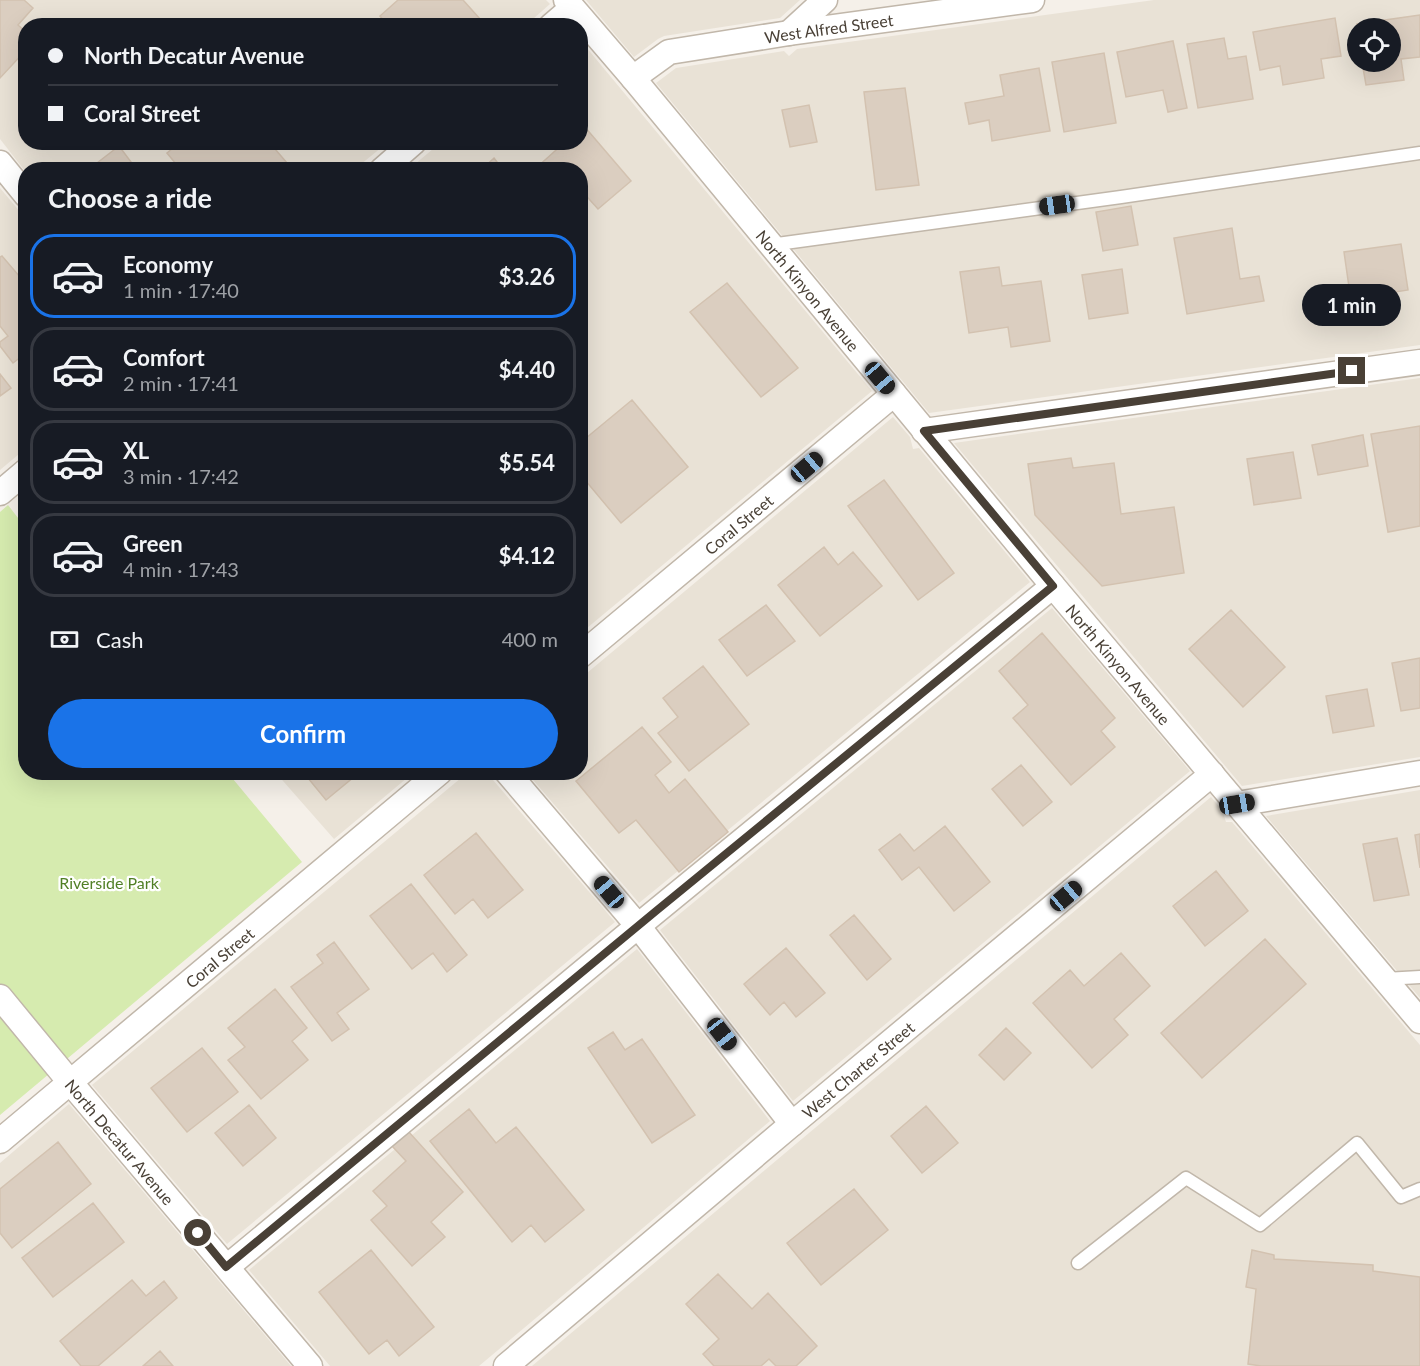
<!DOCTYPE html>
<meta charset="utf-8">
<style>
body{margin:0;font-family:Lato,sans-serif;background:#242831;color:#f1f3f6;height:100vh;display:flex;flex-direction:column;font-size:22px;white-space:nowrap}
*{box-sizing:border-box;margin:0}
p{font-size:20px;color:#9ea1a6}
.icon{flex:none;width:33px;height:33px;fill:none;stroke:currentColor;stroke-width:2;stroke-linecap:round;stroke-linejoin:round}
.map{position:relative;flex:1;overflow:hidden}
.details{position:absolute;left:18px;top:162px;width:570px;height:618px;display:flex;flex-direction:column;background:#171b24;border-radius:24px;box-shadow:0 6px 24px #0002}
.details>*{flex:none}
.top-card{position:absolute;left:18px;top:18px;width:570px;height:132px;border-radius:24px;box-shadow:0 6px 24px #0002;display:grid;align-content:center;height:132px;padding:0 30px;background:#171b24}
.buttons{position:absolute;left:1347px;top:18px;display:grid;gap:12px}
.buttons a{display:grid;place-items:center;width:54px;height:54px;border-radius:50%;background:#171b24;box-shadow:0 6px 24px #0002;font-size:30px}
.end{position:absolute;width:27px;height:27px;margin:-14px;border:8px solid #494036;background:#fff;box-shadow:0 0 0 3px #fff}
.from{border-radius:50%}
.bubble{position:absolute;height:42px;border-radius:21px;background:#171b24;box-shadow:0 6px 24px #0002;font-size:20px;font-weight:700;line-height:42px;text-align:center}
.car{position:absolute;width:18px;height:36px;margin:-18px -9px;border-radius:8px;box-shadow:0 0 4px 2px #0007;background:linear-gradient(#222 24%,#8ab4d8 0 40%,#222 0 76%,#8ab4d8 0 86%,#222 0)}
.top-card b{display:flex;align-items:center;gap:21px;height:57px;font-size:22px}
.top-card b+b{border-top:2px solid #363941}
.top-card i{width:15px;height:15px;background:#f1f3f6}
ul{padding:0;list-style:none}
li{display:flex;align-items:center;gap:18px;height:84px;margin:0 12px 9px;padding:0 18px;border:3px solid #363941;border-radius:24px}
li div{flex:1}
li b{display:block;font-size:22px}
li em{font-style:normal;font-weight:700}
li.current{border-color:#1a73e8}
li>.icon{width:54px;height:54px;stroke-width:1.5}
h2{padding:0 30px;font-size:27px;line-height:72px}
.pay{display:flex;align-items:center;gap:15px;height:66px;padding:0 30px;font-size:22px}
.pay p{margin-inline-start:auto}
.action{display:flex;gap:12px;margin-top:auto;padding:12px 30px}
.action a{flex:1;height:69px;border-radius:36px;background:#1a73e8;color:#fff;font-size:24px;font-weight:700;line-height:69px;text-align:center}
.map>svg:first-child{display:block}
</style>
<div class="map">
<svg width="1420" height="1366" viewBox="0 0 1420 1366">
<rect width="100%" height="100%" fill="#f5f0e9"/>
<path fill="#e9e2d6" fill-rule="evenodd" d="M0,0H546L550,4L525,26H26V142L387,143L355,169L26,170L25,171L0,139Z
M586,0H800L780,18L664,36L658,39L634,57Z
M1154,0H1420V345L929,413L656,83L676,68L784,51L789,56L797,49ZM1358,28H1390V62H1358Z
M581,41L872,391L581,633L580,170H408L440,143L580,142Z
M0,188L26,219L25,449L0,470Z
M1420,378V757L1242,786L954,443Z
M893,417L910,437L913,449L919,448L1030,582L639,903L527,773L580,772L581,678Z
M1052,608L1190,771L793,1101L660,930Z
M276,773H413L334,839Z
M467,773H487L615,922L227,1244L92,1085Z
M1420,790V998L1266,816Z
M1211,797L1222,810L1226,822H1232L1420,1045V1366H532L803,1138Z
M637,949L770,1121L479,1366H330L249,1270Z
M69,1104L291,1366H0V1163Z"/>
<path fill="#d6ebaf" d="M8,505L25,527L26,772L228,773L302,862L0,1115V512Z"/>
<path fill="#dbcec0" stroke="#d3c2b0" stroke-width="1.5" d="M0,0H24L33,8L18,25L26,32V50L0,78Z
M398,0H463L480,19L472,26H388L380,16Z
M1420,15V57L1401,59L1404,80L1366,85L1362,62H1390V28H1358V31L1357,24Z
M1335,18L1341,56L1321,59L1324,78L1283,85L1280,66L1260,70L1253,32Z
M1224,38L1228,59L1246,56L1253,99L1198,108L1187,44Z
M1173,41L1187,108L1168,112L1163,90L1126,97L1117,52Z
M1104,53L1116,123L1064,132L1052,62Z
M1039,68L1050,131L992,141L989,120L969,124L965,103L1004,96L1000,75Z
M905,88L919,185L876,190L864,92Z
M809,105L817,142L790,147L782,110Z
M584,126L631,181L598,209L580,189V170L535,169L565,142H580V129Z
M180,142H269L287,163L279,170H181L167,153Z
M119,146L137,170H88Z
M494,158L503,170H481Z
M1131,206L1138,245L1103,251L1096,212Z
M1232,228L1240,279L1259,276L1264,301L1187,314L1174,238Z
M1401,244L1408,290L1370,296L1374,319L1354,322L1344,252Z
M2,256L26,284V353L13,363L0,346V342L8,336L0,326V257Z
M999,267L1002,286L1041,281L1050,341L1011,347L1008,327L969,333L960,272Z
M1122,269L1128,313L1089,319L1082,275Z
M727,283L798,368L761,397L690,312Z
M0,374L11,388L0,396Z
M632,400L688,467L621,523L580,474V443Z
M1420,426V526L1388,532L1371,434Z
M1363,435L1368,466L1318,475L1312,445Z
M1293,452L1301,498L1254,505L1247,459Z
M1071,458L1073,468L1114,463L1121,514L1174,507L1184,573L1102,586L1035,515L1028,464Z
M884,480L954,573L918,600L848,506Z
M824,547L838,565L853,552L882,586L820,636L778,585Z
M766,605L795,641L747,676L719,640Z
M1231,610L1285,667L1243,707L1189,649Z
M1042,633L1115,718L1101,731L1115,747L1071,785L1013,718L1028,705L999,671Z
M1420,658V708L1401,711L1392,663Z
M703,666L749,724L689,771L658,733L678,717L663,698Z
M1367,689L1374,726L1333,733L1326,696Z
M642,727L671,762L655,775L669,793L685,779L728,832L679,872L636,820L619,833L576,781Z
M1021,765L1052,802L1023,826L992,789Z
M303,772H360L326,800Z
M945,826L990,882L954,911L919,867L902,880L879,850L900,834L914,851Z
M476,833L523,890L488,918L473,899L455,914L424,875Z
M1420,834V868L1415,835Z
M1397,838L1409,895L1374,901L1363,844Z
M1216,871L1248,911L1205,946L1173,906Z
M411,884L467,955L447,972L433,953L412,969L370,916Z
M854,915L891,959L867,980L830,935Z
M1265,939L1306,984L1202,1078L1161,1033Z
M334,942L369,989L337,1013L349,1029L332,1041L291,987L323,963L317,955Z
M786,948L825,993L796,1017L784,1002L770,1015L744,984Z
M1121,953L1150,986L1114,1019L1128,1035L1092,1068L1033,1003L1070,970L1084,986Z
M275,989L307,1028L292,1041L308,1060L261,1099L228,1060L245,1047L228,1028Z
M1006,1028L1031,1053L1004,1080L979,1055Z
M613,1032L625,1050L642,1039L695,1115L652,1143L588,1048Z
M202,1048L238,1092L187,1132L151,1088Z
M249,1105L276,1138L243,1166L215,1133Z
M926,1106L958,1143L922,1173L891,1136Z
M469,1109L496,1143L516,1127L584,1210L545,1242L531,1225L512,1242L430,1141Z
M408,1131L463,1192L431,1222L445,1237L412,1266L371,1220L387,1206L373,1191L406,1161L392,1146Z
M58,1142L91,1184L12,1248L0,1233V1189Z
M854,1189L888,1230L821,1285L787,1243Z
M93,1203L124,1242L53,1297L22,1258Z
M371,1250L434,1327L399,1356L387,1340L369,1354L319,1292Z
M1252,1250L1274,1255V1259L1373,1265V1271L1420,1277V1366H1261L1248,1364L1256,1289L1246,1287Z
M718,1274L752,1309L768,1293L817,1346L796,1366H776L769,1359L761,1366H714L703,1354L719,1339L686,1304Z
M132,1280L146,1296L164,1281L177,1298L98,1366H81L60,1341Z
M160,1351L173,1366H143Z"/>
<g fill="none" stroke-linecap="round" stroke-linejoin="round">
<defs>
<path id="service" d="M770,245L1121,197L1420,153
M1385,979L1420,977
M1078,1263L1186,1178L1260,1225L1357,1143L1401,1197L1420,1189"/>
<g id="minor">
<path id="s1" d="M566,0L633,78L1053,586L1420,1021"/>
<path d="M551,26L572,8"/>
<path d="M789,33L825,0"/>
<path id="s2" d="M633,78L669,52L789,33L1032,0"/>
<path d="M0,163L26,195"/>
<path d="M382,170L414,142"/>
<path d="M924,431L1420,362"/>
<path d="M0,493L26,471"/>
<path id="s3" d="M580,656L894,394"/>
<path d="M507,772L638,926L792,1124"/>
<path d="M1237,804L1420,773"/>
<path id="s4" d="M0,997L70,1082L310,1366"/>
<path id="s5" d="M0,1141L440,772"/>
<path d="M227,1267L638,926L1053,586"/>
<path id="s6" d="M506,1366L792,1124L1212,774"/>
</g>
</defs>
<use href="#service" stroke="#c1b7aa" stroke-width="15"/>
<use href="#minor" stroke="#c1b7aa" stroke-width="27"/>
<use href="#service" stroke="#fff" stroke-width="12"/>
<use href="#minor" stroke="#fff" stroke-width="24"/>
</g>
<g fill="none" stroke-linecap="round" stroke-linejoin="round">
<path stroke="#494036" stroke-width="8" d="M198,1233L226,1267L656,911L1053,586L924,431L1352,371"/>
</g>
<g text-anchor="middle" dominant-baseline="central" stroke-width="4.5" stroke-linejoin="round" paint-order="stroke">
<g font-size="16" fill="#494036" stroke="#fff">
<text stroke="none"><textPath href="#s2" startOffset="206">West Alfred Street</textPath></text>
<text stroke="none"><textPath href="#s1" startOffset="378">North Kinyon Avenue</textPath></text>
<text stroke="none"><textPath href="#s3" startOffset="206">Coral Street</textPath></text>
<text stroke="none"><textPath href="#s1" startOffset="864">North Kinyon Avenue</textPath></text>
<text stroke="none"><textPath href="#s5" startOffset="286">Coral Street</textPath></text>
<text stroke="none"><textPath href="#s6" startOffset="460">West Charter Street</textPath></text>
<text stroke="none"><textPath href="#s4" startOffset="188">North Decatur Avenue</textPath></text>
</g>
<g font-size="16" fill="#507f26" stroke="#fff">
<text x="109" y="882">Riverside Park</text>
</g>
</g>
</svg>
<div class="buttons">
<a><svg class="icon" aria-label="locate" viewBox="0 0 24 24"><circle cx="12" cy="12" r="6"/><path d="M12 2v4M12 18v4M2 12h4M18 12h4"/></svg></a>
</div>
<i class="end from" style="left:198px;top:1233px"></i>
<i class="end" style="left:1352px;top:371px"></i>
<div class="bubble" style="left:1302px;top:284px;width:99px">1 min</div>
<i class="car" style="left:1057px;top:205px;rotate:262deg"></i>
<i class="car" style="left:880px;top:378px;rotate:140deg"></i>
<i class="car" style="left:807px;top:467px;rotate:50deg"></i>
<i class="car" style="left:1237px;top:804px;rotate:81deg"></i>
<i class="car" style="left:609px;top:892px;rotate:320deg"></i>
<i class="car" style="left:1066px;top:896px;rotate:50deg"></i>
<i class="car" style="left:722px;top:1034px;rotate:142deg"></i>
<div class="top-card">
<b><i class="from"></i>North Decatur Avenue</b>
<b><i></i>Coral Street</b>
</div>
<section class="details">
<h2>Choose a ride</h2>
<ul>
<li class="current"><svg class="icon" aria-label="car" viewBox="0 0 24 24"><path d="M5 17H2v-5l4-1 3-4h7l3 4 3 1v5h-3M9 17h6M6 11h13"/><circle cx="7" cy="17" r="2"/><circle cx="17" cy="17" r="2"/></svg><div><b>Economy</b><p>1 min · 17:40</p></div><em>$3.26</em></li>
<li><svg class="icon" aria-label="car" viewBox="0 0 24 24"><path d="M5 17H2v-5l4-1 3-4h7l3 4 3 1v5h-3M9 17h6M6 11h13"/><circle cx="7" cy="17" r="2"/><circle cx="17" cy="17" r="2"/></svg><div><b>Comfort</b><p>2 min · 17:41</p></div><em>$4.40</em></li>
<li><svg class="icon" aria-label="car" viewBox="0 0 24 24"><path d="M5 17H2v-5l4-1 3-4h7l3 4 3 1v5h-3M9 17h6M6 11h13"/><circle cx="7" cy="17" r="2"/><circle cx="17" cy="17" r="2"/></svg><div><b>XL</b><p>3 min · 17:42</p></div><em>$5.54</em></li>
<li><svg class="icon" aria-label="car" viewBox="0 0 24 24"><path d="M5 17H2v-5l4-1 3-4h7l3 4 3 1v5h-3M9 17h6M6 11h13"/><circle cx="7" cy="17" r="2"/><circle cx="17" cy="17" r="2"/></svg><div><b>Green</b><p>4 min · 17:43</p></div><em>$4.12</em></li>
</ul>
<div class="pay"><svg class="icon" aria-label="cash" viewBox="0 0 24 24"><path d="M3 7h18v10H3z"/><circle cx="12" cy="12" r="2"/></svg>Cash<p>400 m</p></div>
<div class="action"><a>Confirm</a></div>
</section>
</div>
